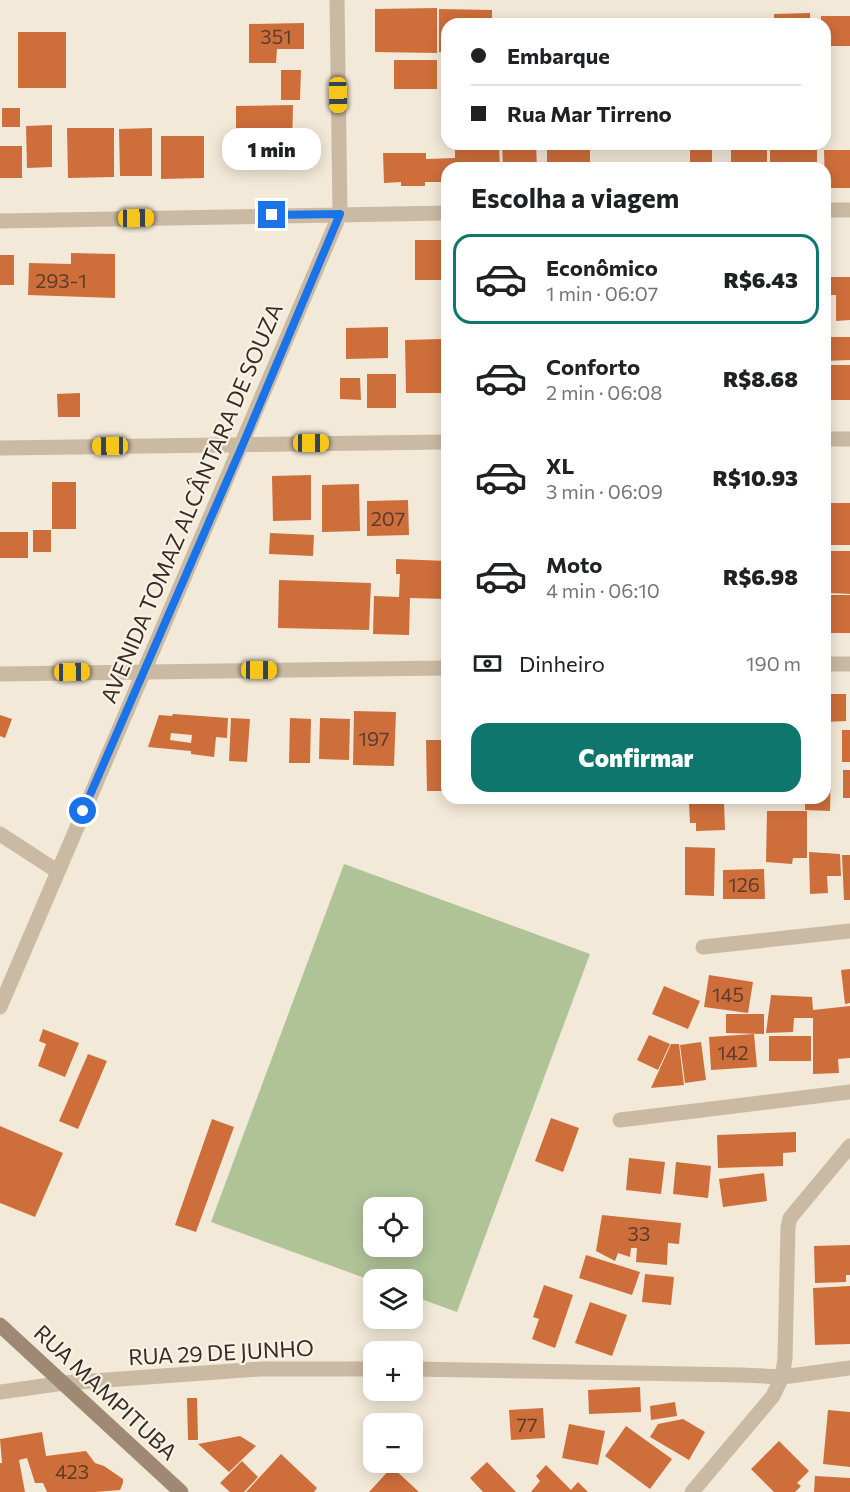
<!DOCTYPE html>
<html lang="pt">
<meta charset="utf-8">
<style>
body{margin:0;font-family:Commissioner,sans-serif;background:#f6f6f6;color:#202124;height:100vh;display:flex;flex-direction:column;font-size:22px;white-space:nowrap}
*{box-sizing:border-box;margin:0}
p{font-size:20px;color:#757577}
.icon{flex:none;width:33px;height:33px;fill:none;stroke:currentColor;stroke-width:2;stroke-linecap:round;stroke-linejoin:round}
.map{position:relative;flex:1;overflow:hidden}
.drawer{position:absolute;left:441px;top:162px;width:390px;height:642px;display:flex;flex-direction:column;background:#fff;border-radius:18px;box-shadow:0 3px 15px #0003}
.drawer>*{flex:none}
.hud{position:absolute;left:441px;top:18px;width:390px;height:132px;border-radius:18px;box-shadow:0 3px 15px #0003;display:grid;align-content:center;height:132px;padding:0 30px;background:#fff}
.fabs{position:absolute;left:363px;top:1197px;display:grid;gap:12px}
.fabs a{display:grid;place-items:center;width:60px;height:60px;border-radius:12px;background:#fff;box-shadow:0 3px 15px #0003;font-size:30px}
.end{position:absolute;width:27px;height:27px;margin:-14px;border:8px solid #1a73e8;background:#fff;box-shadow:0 0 0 3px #fff}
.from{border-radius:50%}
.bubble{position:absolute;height:42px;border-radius:18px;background:#fff;box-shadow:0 3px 15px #0003;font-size:20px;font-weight:800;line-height:42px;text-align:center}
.car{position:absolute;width:18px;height:36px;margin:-18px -9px;border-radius:8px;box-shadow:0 0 4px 2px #0007;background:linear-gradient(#f5c518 24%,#345 0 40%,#f5c518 0 76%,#345 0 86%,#f5c518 0)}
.hud b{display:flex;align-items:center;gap:21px;height:57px;font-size:22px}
.hud b+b{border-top:2px solid #e0e0e0}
.hud i{width:15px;height:15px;background:#202124}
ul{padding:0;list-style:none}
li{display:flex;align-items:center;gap:18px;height:90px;margin:0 12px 9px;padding:0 18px;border:3px solid transparent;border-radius:18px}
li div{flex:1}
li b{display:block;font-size:22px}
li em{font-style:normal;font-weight:800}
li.selected{border-color:#0f766e}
li>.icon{width:54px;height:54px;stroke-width:1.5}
h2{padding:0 30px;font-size:27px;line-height:72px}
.pay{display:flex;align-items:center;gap:15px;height:66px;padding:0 30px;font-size:22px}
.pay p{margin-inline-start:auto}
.button{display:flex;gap:12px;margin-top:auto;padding:12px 30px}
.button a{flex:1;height:69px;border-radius:18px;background:#0f766e;color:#fff;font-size:24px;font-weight:800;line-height:69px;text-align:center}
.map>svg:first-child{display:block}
</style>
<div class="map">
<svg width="850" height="1492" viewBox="0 0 850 1492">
<rect width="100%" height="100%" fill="#f3e9d8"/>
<path fill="#afc397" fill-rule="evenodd" d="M344,864L590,954L457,1312L413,1296L412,1280H374L373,1281L211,1222ZM374,1208H412V1246H374Z"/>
<path fill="#ce6e3b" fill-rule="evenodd" d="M437,8V53L375,52V9Z
M439,9L492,10V24H447V53L439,52Z
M810,13V24H774V14Z
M821,16H850V46H825V24H821Z
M494,19L548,20V24H494Z
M597,20H635V24H597Z
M304,23V49H277L276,63H249V24Z
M18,32H66V88H18Z
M394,60H437V89H394Z
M281,70H301L300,100H281Z
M293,105L292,150L236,151V106Z
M2,108H20V127H2Z
M52,125V167L27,168L26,126Z
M67,128H114V177L68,178Z
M152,128V176H120L119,129Z
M161,136H204V178L161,179Z
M455,144H499L500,168H447V182H425V186H401V182L384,183L383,153H426V159L455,158Z
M502,144H536L537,168H503Z
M547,144H590V168H547Z
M731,144H767V168H731Z
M770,144H817V168H770Z
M690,145H712V168H690Z
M0,146H22V178H0Z
M824,150H850V188H825Z
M415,240H447V280H415Z
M71,253L115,254V298L28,295L29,263L71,264Z
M0,255H14V285H0Z
M825,277H850V320L836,321V295H825Z
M388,327V358L346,359V328Z
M825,337H850V360L825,361Z
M442,339V355H447V393H406L405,340Z
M830,365H850V400H830Z
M367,374H396V408H367Z
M340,378H360L361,400L340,399Z
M80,393V417H58L57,394Z
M311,475V520L273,521L272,476Z
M52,482H76V529H52Z
M359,484L360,531L322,532V485Z
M408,500L409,535L367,536V501Z
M825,503H850V545H825Z
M33,530H51V552H33Z
M0,532H28V558H0Z
M270,533L314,535L313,556L269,554Z
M831,551H850V594L831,593Z
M825,552H830V571H825Z
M396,559L447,561V599L410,598L409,635L373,634L374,596L399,597L400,574H396Z
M279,580L371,583L369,630L278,628Z
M825,595H850V633H825Z
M825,694H846V721L825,722Z
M354,711L396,712L394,766L353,765Z
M173,714L228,718L227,738L216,737L214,757L191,754V751L148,747L159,715L172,716ZM171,733L192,735L191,743L170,740Z
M0,715L12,719L5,738L0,736Z
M231,718L250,719L247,762L229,761Z
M290,718L311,719L310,763H289Z
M320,718L350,719L349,760L319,759Z
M842,730H850V762H842Z
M426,740H447V791H427Z
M825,766H831L830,811L805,810V798H825Z
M843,770H850V798H843Z
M724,803L725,830L696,831V823H690L689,804Z
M767,811H807V858H793L792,864L766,862Z
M685,847L715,848L714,896L685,895Z
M809,852L840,854L841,876H827L828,893L810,894Z
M842,855H850V900H844Z
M764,869L765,899H723V870Z
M850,969V1003L845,1004L841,970Z
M709,975L753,982L748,1013L704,1007Z
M664,986L700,1001L688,1029L652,1014Z
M771,995L812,997L813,1010L850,1006V1058L838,1059L839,1073L813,1074V1018H794L793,1032L766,1033Z
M726,1014H764V1034L726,1033Z
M43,1029L79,1043L65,1077L38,1066L46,1044L39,1041Z
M754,1034L757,1067L711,1070L709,1037Z
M649,1035L670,1044L658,1070L637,1060Z
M769,1036H811V1061H769Z
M701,1042L706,1080L685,1083L680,1045Z
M671,1044H679L684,1085L651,1088Z
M88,1054L107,1061L78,1129L59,1121Z
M551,1118L579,1128L563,1172L535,1161Z
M212,1119L234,1127L196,1232L175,1225Z
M0,1126L63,1153L35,1217L0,1203Z
M796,1132V1152L783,1153V1166L718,1168L717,1135Z
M629,1158L665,1162L661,1194L626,1190Z
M676,1162L711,1166L708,1198L673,1194Z
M764,1173L767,1201L723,1207L719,1179Z
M602,1215L681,1223L679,1244L668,1243L667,1265L636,1262L637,1248H631L630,1257L618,1253L615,1261L596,1251Z
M850,1245V1275H846V1282L815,1283L814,1246Z
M586,1255L640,1272L632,1295L579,1278Z
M645,1274L674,1277L671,1305L642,1302Z
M544,1285L573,1295L555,1348L532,1339L539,1319L533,1317Z
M850,1286V1344L815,1345L813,1288Z
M590,1302L627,1315L612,1356L575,1343Z
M640,1387L641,1412L589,1414L588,1390Z
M187,1398H197L198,1440H188Z
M675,1402L677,1416L651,1420L650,1406Z
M543,1408L545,1438L511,1440L509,1410Z
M828,1410L850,1412V1467L823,1464Z
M683,1419L705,1432L689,1460L650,1437L658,1424Z
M569,1424L605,1431L598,1465L562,1458Z
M626,1426L672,1459L650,1489L605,1456Z
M42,1432L46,1456L86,1451L95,1463L104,1466L123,1479V1483L120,1490L95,1492H47L43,1483H35L27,1458L19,1460L25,1492H0V1463H2L0,1439Z
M240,1436L256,1446L229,1472L198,1444Z
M779,1441L809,1471L797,1483L801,1486L795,1492H774L751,1469Z
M281,1454L317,1488L314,1492H246Z
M242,1461L258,1477L244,1492H230L220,1483Z
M487,1462L516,1492H483L470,1478Z
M546,1465L571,1490L578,1482L588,1492H531L540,1481L536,1476Z
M392,1467L419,1492H369Z
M815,1476L850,1478V1492H814Z"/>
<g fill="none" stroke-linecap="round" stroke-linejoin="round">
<path stroke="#cbbaa3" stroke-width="15" d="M825,210H850
M0,221L447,213
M825,439H850
M0,448L447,442
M825,664H850
M0,674L447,668
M0,834L57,871
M703,947L850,931
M0,1007L340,214L337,0
M620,1120L850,1092
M782,1377L785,1359L788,1227L790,1218L850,1146
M0,1392L64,1383"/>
<path stroke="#cbbaa3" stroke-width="15" d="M412,1369L742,1375L782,1377
M64,1383L260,1369H374
M692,1492L773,1396L782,1377L850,1368"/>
<path stroke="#9f8975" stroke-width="15" d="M0,1325L181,1492"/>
</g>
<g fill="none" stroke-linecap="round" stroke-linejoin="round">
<path stroke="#1a73e8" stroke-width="8" d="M83,811L243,444L340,214L272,215"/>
</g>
<g text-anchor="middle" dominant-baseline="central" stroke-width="4.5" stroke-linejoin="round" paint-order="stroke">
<g font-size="20" fill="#5c3d2b">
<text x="276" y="36">351</text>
<text x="61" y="280">293-1</text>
<text x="388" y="518">207</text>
<text x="374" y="738">197</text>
<text x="744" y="884">126</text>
<text x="728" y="994">145</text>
<text x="733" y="1052">142</text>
<text x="639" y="1233">33</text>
<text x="527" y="1424">77</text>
<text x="72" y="1471">423</text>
</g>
<g font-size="22" fill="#362d26" stroke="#faf3e5">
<text transform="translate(191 503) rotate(-67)">AVENIDA TOMAZ ALCÂNTARA DE SOUZA</text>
<text transform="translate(221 1352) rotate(-3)">RUA 29 DE JUNHO</text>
<text transform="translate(106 1392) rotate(43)">RUA MAMPITUBA</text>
</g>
</g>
</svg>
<div class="fabs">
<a><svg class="icon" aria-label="locate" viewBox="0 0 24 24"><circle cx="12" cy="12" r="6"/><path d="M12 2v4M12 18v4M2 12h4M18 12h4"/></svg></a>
<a><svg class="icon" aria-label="layers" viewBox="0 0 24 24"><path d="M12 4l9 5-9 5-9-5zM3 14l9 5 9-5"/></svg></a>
<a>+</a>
<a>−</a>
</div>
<i class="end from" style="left:83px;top:811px"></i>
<i class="end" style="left:272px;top:215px"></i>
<div class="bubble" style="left:222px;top:128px;width:99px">1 min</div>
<i class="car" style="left:338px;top:95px;rotate:179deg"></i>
<i class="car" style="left:136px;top:218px;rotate:89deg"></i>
<i class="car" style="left:311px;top:443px;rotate:90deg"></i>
<i class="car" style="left:110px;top:446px;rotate:269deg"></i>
<i class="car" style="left:259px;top:670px;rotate:90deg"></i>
<i class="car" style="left:72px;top:672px;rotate:89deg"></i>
<div class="hud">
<b><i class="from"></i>Embarque</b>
<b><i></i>Rua Mar Tirreno</b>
</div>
<section class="drawer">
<h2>Escolha a viagem</h2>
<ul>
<li class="selected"><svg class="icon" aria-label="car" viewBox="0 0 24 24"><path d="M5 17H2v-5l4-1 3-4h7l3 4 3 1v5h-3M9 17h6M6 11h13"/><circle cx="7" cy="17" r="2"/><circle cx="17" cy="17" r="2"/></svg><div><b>Econômico</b><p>1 min · 06:07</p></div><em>R$6.43</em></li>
<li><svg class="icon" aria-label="car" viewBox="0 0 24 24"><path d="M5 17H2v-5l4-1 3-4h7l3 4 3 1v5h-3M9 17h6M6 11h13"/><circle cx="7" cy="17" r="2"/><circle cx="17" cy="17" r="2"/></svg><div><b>Conforto</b><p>2 min · 06:08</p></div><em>R$8.68</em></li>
<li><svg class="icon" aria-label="car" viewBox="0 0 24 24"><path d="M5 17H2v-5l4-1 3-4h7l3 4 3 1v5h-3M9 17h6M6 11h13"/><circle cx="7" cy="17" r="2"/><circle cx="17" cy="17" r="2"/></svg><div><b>XL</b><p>3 min · 06:09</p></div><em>R$10.93</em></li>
<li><svg class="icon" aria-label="car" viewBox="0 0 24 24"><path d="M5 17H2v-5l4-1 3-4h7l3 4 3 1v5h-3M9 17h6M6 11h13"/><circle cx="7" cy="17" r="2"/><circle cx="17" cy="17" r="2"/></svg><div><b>Moto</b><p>4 min · 06:10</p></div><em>R$6.98</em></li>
</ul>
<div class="pay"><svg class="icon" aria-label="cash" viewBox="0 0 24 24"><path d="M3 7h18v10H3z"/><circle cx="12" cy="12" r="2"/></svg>Dinheiro<p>190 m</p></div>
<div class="button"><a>Confirmar</a></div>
</section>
</div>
